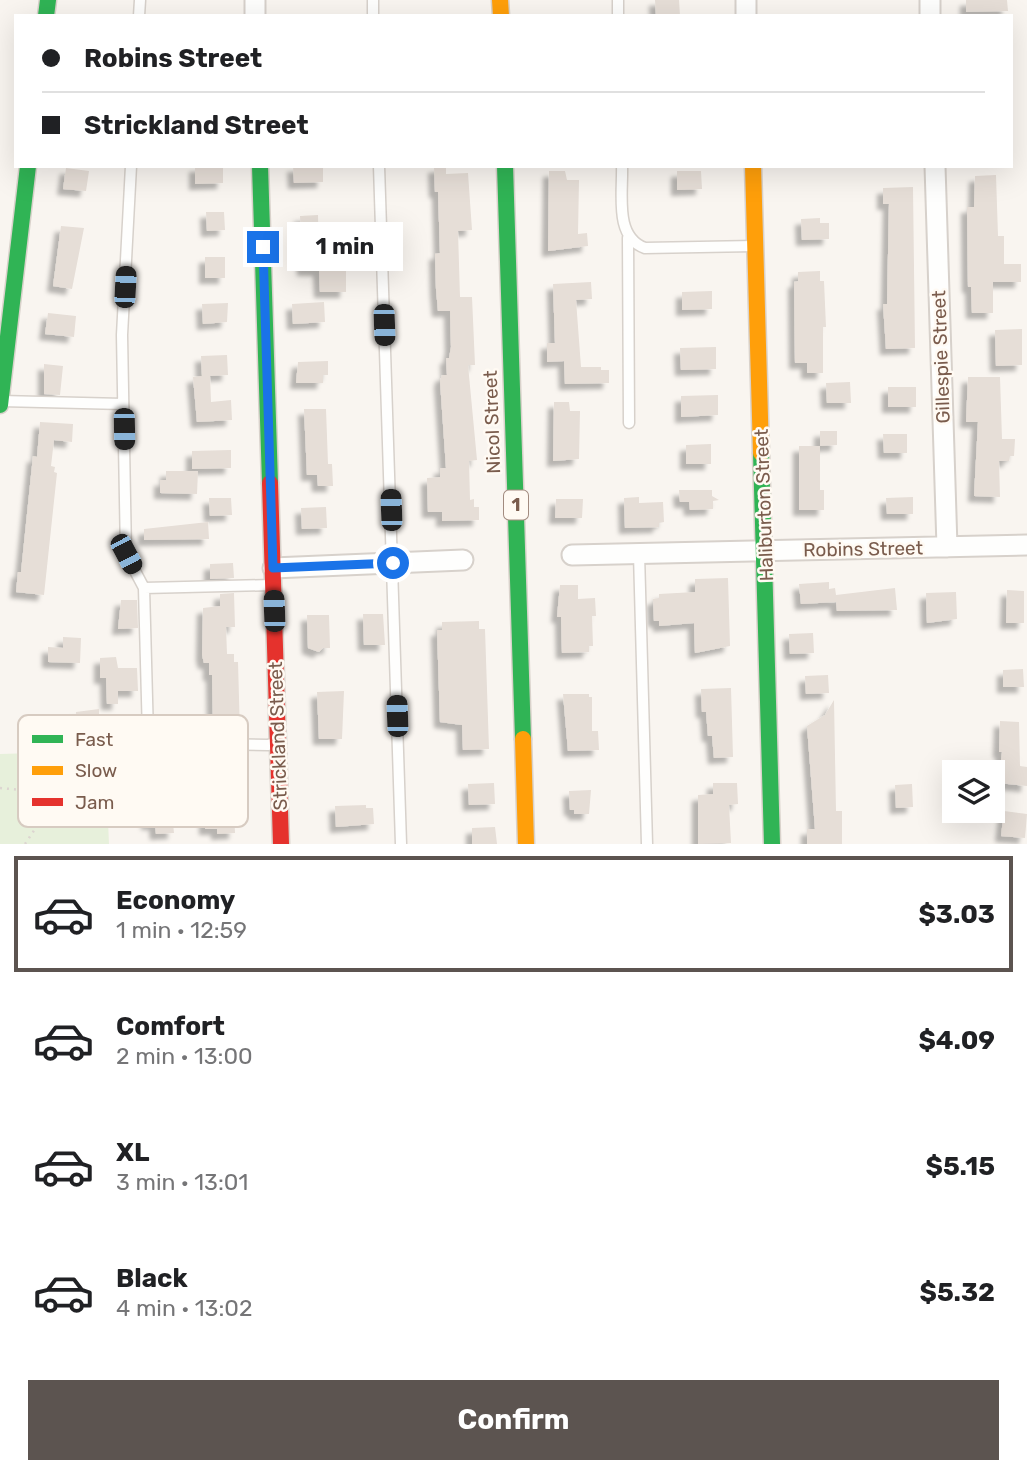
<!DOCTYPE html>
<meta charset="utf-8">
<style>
body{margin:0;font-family:Rubik,sans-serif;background:#f6f6f6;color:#202124;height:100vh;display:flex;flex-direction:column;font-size:26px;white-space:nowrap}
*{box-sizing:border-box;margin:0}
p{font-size:23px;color:#757577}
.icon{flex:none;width:38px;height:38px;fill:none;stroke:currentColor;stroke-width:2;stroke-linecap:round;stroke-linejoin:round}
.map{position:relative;height:844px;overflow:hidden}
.side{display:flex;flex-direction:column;background:#fff;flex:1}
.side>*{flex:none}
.hud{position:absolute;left:14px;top:14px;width:999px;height:154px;border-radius:0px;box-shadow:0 7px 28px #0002;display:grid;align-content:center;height:154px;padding:0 28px;background:#fff}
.tools{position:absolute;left:942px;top:760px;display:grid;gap:14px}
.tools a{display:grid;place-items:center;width:63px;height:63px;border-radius:0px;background:#fff;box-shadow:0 7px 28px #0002;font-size:35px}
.end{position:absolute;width:32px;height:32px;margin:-16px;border:9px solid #1a73e8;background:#fff;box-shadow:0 0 0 4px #fff}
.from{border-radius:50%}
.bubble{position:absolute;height:49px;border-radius:0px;background:#fff;box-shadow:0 7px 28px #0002;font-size:23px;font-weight:700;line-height:49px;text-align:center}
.car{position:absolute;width:21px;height:42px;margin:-21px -10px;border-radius:9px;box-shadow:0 0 5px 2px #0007;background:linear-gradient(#222 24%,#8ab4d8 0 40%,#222 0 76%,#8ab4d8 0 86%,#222 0)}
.hud b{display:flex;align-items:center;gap:24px;height:66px;font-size:26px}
.hud b+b{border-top:2px solid #e0e0e0}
.hud i{width:18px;height:18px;background:#202124}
ul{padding:12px 0 0;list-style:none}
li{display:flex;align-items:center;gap:21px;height:116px;margin:0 14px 10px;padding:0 14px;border:4px solid transparent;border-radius:0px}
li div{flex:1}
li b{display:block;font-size:26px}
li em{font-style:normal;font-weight:700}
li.on{border-color:#5c5450}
li>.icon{width:63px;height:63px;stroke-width:1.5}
.cta{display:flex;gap:14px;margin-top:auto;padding:14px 28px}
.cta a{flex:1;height:80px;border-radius:0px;background:#5c5450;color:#fff;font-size:28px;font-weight:700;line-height:80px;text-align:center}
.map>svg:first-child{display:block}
</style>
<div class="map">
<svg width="1027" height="844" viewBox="0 0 1027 844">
<defs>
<filter id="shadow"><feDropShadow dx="-6" dy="6" stdDeviation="2" flood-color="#0004"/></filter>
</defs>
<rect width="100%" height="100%" fill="#f9f5f0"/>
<path fill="#e7f0db" d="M105,751L109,844H0V754Z"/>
<path fill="#e6ded7" filter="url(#shadow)" d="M655,0H679L680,16H656Z
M966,0H1007L1008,11L966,12Z
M195,166H223V183L195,184Z
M293,166H323V182L294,183Z
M446,166V174L468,173L472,230L458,231L460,297H472L475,365H468L477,460L469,461L470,500L474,499V507H479V520L442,521V512H428L427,478L440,477V468H446L440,381L442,375H447L446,358H449L451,347L450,311H438L436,289L435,254L440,253L438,192H435L434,167Z
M66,168L89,171L86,191L63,189Z
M549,171H565L567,180H579L578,234L587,233L588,246L548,251Z
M677,171H701L702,189L677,190Z
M996,175L998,236H1004V264H1021V282H993V313H972L971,287H968L967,207H974L975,176Z
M913,187L915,348L886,349L883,304H887L889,204H883V188Z
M206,212H224L225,230L207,231Z
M318,215L319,254H341V270H346V292H320L319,270H303L300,216Z
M820,218V223H829V239L802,240L801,219Z
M61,226L84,228L72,289L53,286Z
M205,257H225V278H205Z
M820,271V281H824L826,327H823V373H807V363H795L794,282L798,281V272Z
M591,282L592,299L576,300L581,367H601V370H609V383L565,384L564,361L547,362V343H555L553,284Z
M712,291V309L682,310V292Z
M324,302L325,322L293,324L292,304Z
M228,303L227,322L203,324L202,304Z
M48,313L76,316L74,337L45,334Z
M1022,329V365L996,366L995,330Z
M716,347V369L681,370L680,348Z
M227,355L228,375L210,376L211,402L231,400L232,420L197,422L193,377L202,376L201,356Z
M328,361V375H323V383H296L298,362Z
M44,364L63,366L60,395L44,394Z
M968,377H1000L1002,439H1015L1014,456H1010L1009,461H999L1000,497L974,496L978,422H966Z
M850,382L851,403H827L826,383Z
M888,387H916V407H888Z
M718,395V415L681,417V396Z
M554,402H569L570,411H580L579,459L553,461Z
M304,409H326L328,464H332L333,486H318L317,475H307Z
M40,422L73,424L72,442L54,440L51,466L55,467L54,472L57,473L44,595L16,592L18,572H21L33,456L37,457Z
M820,431H837V445L820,446Z
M883,434H907V453H884Z
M711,444V464H686V445Z
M799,446H820V490H824V510H799Z
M231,450V468L192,469V451Z
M166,471H198L197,494L160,493V480H166Z
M679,490H712V496L719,500L713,501V509L690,510L689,502H680Z
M639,497V503L663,502L664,522L659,523V527L625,528L624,498Z
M913,497V514H887L886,498Z
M209,498H231L232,515L210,516Z
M556,499H583L582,518H555Z
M326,507L327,528L302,529L301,508Z
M208,522L209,539L144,540V529Z
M233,563L234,578L210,579V564Z
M728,578L730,646L695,653L694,623L659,626V621H654L653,599L659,598V594L695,592V579Z
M829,582V589L835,588L836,595L895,588L897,610L837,611L836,602L801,604L799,584Z
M560,585H578V599L595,598L596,616H592L593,646H589V652L562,653L561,617H557Z
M1007,590L1024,591V623H1006Z
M956,592L957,619L927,623L926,593Z
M234,593L235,627H226L227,654H234V662H238L240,734L239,737L208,736V726L213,725L212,675H209V663H204L202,655L203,608L220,606V594Z
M121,600H137L138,628L118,629Z
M363,614H383L385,645H364Z
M307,615H329L330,648H323L319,652L308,648Z
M479,621V629H485L489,749L463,750L462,725L440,722L437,630H442V622Z
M813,633L814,653L790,654L789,634Z
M63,637L81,638L80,663L48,662V647L63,648Z
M116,657L118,668H137L138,691H118V704H107L106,678H100V658Z
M1023,669L1024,687H1003V670Z
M828,675L829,693L806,694L805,676Z
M731,688L733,757L714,758L712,736H708L706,712H702L701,689Z
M344,691L342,739H319L317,692Z
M563,694H589V697H592V731H598L599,750L568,751Z
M834,700L836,811H842V844H807V829H815L807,726L825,715Z
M99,709V717H104V731H100V739L77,738L76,712Z
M1000,721L1019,722L1020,766L1027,767V786L998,783L1002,752H999Z
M494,783L495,804L469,805L468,784Z
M713,783H737L738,804L729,805L731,843L698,844V795L713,794Z
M912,784L913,807L896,808L895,785Z
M591,790L589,814H574V810H570L569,791Z
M171,805L174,833L156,834L155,824H147L146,806Z
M366,805V808H373L374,824L336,827L335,806Z
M205,810H234L235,833L217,834V829H205Z
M1004,811L1027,814L1025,838L1001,836Z
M495,827L497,844H472V828Z"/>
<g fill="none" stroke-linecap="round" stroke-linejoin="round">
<defs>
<path id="lane" d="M373,0V16
M618,0V16
M139,16L140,0
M131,166L122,335L126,554L144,588
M379,166L401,844
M622,166C623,194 614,237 645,248L754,246
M628,238L629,423
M1,401L123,404
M639,554L647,844
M271,585L144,588L148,736L157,743L268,745L278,742"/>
<path id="street" d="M255,0V16
M746,0V16
M930,0V16
M935,166L947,547
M572,555L1027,545
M273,568L463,560"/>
<path id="fast" d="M46,16L48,0
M260,166L270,483
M505,166L523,739
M0,405L28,166
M761,453L772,844"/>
<path id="slow" d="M500,0L501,16
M753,166L761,453
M523,739L526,844"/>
<path id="jam" d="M270,483L281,844"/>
</defs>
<use href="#lane" stroke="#d7d1cb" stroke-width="13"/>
<use href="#street" stroke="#d7d1cb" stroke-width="23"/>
<use href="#fast" stroke="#d9d2cb" stroke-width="19"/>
<use href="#slow" stroke="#d9d2cb" stroke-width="19"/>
<use href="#jam" stroke="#d9d2cb" stroke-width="19"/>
<path stroke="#dcd5d0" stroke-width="2.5" stroke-dasharray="2 5" stroke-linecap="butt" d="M0,788L44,792
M25,844L39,823"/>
<use href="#lane" stroke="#fefefd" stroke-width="10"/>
<use href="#street" stroke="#fefefd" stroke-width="19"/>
<use href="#fast" stroke="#30b455" stroke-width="16"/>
<use href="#slow" stroke="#ff9f0a" stroke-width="16"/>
<use href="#jam" stroke="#e5322d" stroke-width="16"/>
</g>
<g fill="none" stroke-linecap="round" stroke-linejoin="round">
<path stroke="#1a73e8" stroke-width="9" d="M263,247L273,568L393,563"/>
</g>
<g text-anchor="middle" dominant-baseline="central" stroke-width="5" stroke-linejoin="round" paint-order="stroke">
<rect fill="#fffaf3" stroke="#a28b7f" stroke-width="2" x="504" y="490.5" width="24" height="29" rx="5"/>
<g font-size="18" font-weight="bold" fill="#7a5c4d">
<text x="516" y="505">1</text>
</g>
<g font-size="19" fill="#7a5c4d" stroke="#fffaf3">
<text transform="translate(941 357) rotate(-92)">Gillespie Street</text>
<text transform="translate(492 422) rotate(-92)">Nicol Street</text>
<text transform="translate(764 505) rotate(-92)">Haliburton Street</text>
<text transform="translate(863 549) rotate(-1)">Robins Street</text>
<text transform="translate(278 736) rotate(-92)">Strickland Street</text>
</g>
</g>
<rect x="18" y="715" width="230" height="112" rx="10" fill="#fffaf3" stroke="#d7cbc1" stroke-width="2"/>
<rect x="32" y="735" width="31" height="8" fill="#30b455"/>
<rect x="32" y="766" width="31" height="9" fill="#ff9f0a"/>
<rect x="32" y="798" width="31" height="8" fill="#e5322d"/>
<g font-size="19" fill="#7a5c4d">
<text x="75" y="746">Fast</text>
<text x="75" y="777">Slow</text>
<text x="75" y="809">Jam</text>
</g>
</svg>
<div class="tools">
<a><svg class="icon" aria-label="layers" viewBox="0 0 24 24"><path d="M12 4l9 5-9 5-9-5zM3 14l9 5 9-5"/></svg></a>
</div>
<i class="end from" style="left:393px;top:563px"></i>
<i class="end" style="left:263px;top:247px"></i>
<div class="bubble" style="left:287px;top:222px;width:116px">1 min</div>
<i class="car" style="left:125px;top:287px;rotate:3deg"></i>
<i class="car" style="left:384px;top:325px;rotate:178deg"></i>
<i class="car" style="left:124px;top:429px;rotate:179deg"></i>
<i class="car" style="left:391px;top:510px;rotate:358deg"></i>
<i class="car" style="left:126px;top:554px;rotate:152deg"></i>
<i class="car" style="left:274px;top:611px;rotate:358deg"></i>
<i class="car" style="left:397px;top:716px;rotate:358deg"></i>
<div class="hud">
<b><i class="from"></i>Robins Street</b>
<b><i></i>Strickland Street</b>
</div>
</div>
<section class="side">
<ul>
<li class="on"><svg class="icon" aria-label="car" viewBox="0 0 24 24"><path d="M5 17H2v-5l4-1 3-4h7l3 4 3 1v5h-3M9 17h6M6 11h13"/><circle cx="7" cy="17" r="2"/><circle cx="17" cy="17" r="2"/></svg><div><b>Economy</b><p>1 min · 12:59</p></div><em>$3.03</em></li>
<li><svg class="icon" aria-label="car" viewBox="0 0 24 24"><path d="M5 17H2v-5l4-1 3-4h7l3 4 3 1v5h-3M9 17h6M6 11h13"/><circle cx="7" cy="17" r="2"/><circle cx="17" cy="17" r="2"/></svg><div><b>Comfort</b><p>2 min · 13:00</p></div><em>$4.09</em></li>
<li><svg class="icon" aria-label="car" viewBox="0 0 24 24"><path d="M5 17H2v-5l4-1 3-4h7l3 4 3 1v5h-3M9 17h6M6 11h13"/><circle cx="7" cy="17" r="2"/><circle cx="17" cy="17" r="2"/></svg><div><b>XL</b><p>3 min · 13:01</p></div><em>$5.15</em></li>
<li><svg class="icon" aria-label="car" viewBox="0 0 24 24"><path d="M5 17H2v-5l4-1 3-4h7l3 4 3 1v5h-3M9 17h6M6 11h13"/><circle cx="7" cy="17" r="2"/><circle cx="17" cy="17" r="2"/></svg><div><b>Black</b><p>4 min · 13:02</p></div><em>$5.32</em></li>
</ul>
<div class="cta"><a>Confirm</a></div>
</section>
